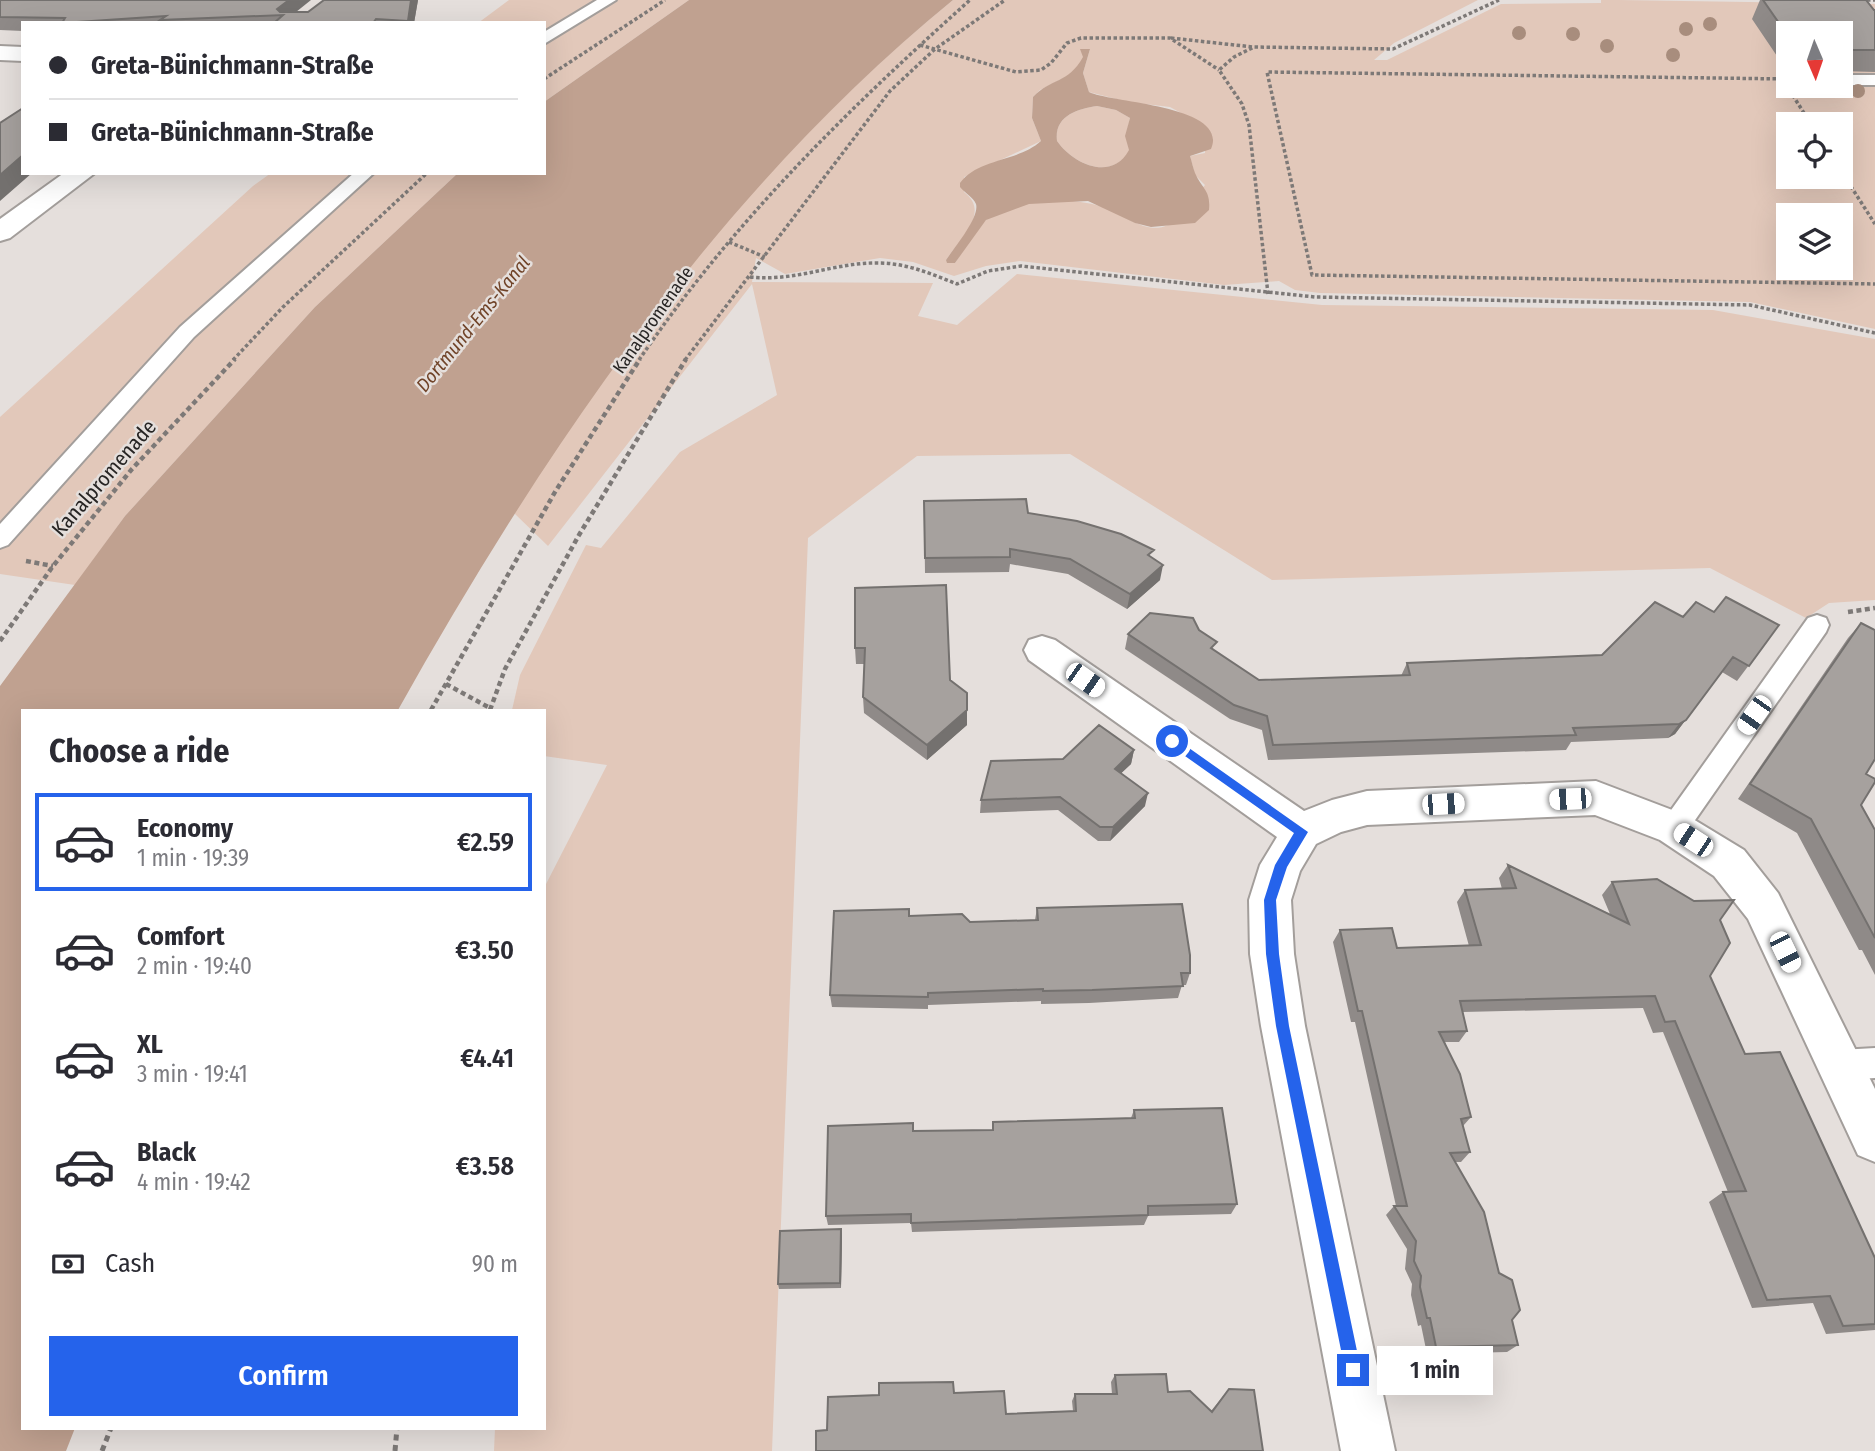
<!DOCTYPE html>
<meta charset="utf-8">
<style>
body{margin:0;font-family:"Fira Sans Condensed",sans-serif;background:#f2f2f3;color:#2b2b33;height:100vh;display:flex;flex-direction:column;font-size:26px;white-space:nowrap}
*{box-sizing:border-box;margin:0}
p{font-size:23px;color:#7c7c81}
.icon{flex:none;width:38px;height:38px;fill:none;stroke:currentColor;stroke-width:2;stroke-linecap:round;stroke-linejoin:round}
.map{position:relative;flex:1;overflow:hidden}
.drawer{position:absolute;left:21px;top:709px;width:525px;height:721px;display:flex;flex-direction:column;background:#fff;border-radius:0px;box-shadow:0 7px 28px #0002}
.drawer>*{flex:none}
.guide{position:absolute;left:21px;top:21px;width:525px;height:154px;border-radius:0px;box-shadow:0 7px 28px #0002;display:grid;align-content:center;height:154px;padding:0 28px;background:#fff}
.needle{width:46px;rotate:178deg}
.tools{position:absolute;left:1776px;top:21px;display:grid;gap:14px}
.tools a{display:grid;place-items:center;width:77px;height:77px;border-radius:0px;background:#fff;box-shadow:0 7px 28px #0002;font-size:35px}
.end{position:absolute;width:32px;height:32px;margin:-16px;border:9px solid #2563eb;background:#fff;box-shadow:0 0 0 4px #fff}
.from{border-radius:50%}
.bubble{position:absolute;height:49px;border-radius:0px;background:#fff;box-shadow:0 7px 28px #0002;font-size:23px;font-weight:600;line-height:49px;text-align:center}
.car{position:absolute;width:21px;height:42px;margin:-21px -10px;border-radius:9px;box-shadow:0 0 5px 2px #0007;background:linear-gradient(#fff 24%,#345 0 40%,#fff 0 76%,#345 0 86%,#fff 0)}
.guide b{display:flex;align-items:center;gap:24px;height:66px;font-size:26px}
.guide b+b{border-top:2px solid #e1e1e2}
.guide i{width:18px;height:18px;background:#2b2b33}
ul{padding:0;list-style:none}
li{display:flex;align-items:center;gap:21px;height:98px;margin:0 14px 10px;padding:0 14px;border:4px solid transparent;border-radius:0px}
li div{flex:1}
li b{display:block;font-size:26px}
li em{font-style:normal;font-weight:600}
li.current{border-color:#2563eb}
li>.icon{width:63px;height:63px;stroke-width:1.5}
h2{padding:0 28px;font-size:32px;line-height:84px}
.pay{display:flex;align-items:center;gap:18px;height:77px;padding:0 28px;font-size:26px}
.pay p{margin-inline-start:auto}
.cta{display:flex;gap:14px;margin-top:auto;padding:14px 28px}
.cta a{flex:1;height:80px;border-radius:0px;background:#2563eb;color:#fff;font-size:28px;font-weight:600;line-height:80px;text-align:center}
.map>svg:first-child{display:block}
</style>
<div class="map">
<svg width="1875" height="1451" viewBox="0 0 1875 1451">
<rect width="100%" height="100%" fill="#e5dfdc"/>
<path fill="#e2c8ba" fill-rule="evenodd" d="M509,0H689L544,102V23H478Z
M953,0H1478L1394,43L1374,60H1387L1501,4L1601,3V0H1619L1875,4V329L1750,302L1320,293L1295,290L1279,281L1224,285L1020,261L986,266L954,276L913,262L880,258L785,274L756,258L752,282L933,283L918,316L957,325L1017,274L1322,305L1713,310L1875,339V600L1829,603L1806,618L1710,568L1272,580L1070,454L917,456L808,538L772,1451H494L495,1428H544V888L607,765L544,756V710H512L520,675L586,545L601,548L680,452L777,395L752,284L548,546L514,513C541,472 568,430 596,390C694,249 820,108 953,0ZM1788,33H1841V86H1788ZM1090,49L1083,73L1089,92L1128,102L1170,107L1205,126V153L1190,156L1195,175L1205,185C1197,194 1178,220 1168,225C1147,235 1126,216 1108,209C1074,195 1019,198 987,219C975,228 964,250 955,263L946,260C960,239 991,212 964,192V177L1041,141L1032,118L1033,97L1040,90L1075,72ZM1788,124H1841V177H1788ZM1788,215H1841V268H1788Z
M1097,106L1116,110L1130,118L1126,136L1130,150C1112,182 1073,164 1057,141C1054,116 1077,109 1097,106Z
M271,173H458L315,307L125,516L75,585L0,574V417L253,186Z"/>
<path fill="#c0a190" fill-rule="evenodd" d="M689,0H953C718,192 545,448 398,710H23V1428H75L66,1451H0V686L125,516L315,307L458,173H544V102Z
M1080,49H1090L1083,73L1089,92C1110,103 1230,105 1211,149L1190,156C1192,162 1193,168 1195,173C1202,189 1211,190 1209,210L1195,223L1151,227L1135,223L1088,201L1029,204L986,220L955,263H947L946,260C954,248 980,217 976,204C973,197 965,193 960,187V183C978,158 1018,162 1041,141L1032,118L1033,97C1051,78 1068,84 1083,57ZM1097,106L1116,110L1130,118L1125,136L1129,150C1112,182 1073,164 1057,141C1054,116 1077,109 1097,106Z"/>
<g fill="none" stroke-linecap="round" stroke-linejoin="round">
<defs>
<path id="service" d="M597,0H616L544,44V32Z
M1841,75H1875V85H1841Z
M354,173H374L194,337L8,545L0,548V524L180,327Z
M1817,615L1826,618L1829,625L1826,632L1684,836L1674,840L1664,836L1660,828L1664,820L1808,618Z
M1875,1048V1078L1840,1080L1829,1075L1824,1065L1829,1055L1840,1050Z"/>
<path id="minor" d="M0,46L23,47V61L0,60Z
M64,173H95L10,238L0,241V219Z
M1042,636L1055,640L1304,811L1332,800L1367,791L1596,781L1688,816L1744,850L1778,893L1875,1089V1162L1858,1155L1748,919L1714,876L1660,840L1595,815L1367,825L1341,832L1316,844L1300,871L1291,900L1294,954L1305,1026L1395,1451H1341L1261,1026L1250,954L1249,900L1260,865L1277,837L1029,660L1024,650L1029,640Z"/>
</defs>
<use href="#service" stroke="#a39e9b" stroke-width="4"/>
<use href="#minor" stroke="#a39e9b" stroke-width="4"/>
<path stroke="#7d7977" stroke-width="3.5" stroke-dasharray="3.5 2.5" stroke-linecap="butt" d="M1861,0H1875
M1171,38L1253,47
M920,45L1016,72L1041,70L1051,63L1067,43L1081,38H1170L1219,70
M544,79L665,0
M1788,79L1267,72L1312,275L1875,284
M1783,80L1811,124
M1841,171L1875,224
M729,242L765,257
M750,277C798,282 834,262 879,263C906,263 932,274 957,284L988,271L1021,266L1315,297L1750,305L1875,333
M1268,294L1249,125L1242,104L1219,70L1234,57L1254,47L1393,49L1499,0
M233,360L283,307L427,173
M639,360C733,222 846,111 970,0
M685,360L890,91L935,49L1005,0"/>
<path stroke="#7d7977" stroke-width="4.5" stroke-dasharray="5 3.5" stroke-linecap="butt" d="M26,561L53,566
M1848,612L1875,608
M0,641L53,566L132,469L235,359
M446,684L490,708
M431,710L555,492L640,359
M490,710L505,669L579,535L686,359"/>
<path stroke="#7d7977" stroke-width="5" stroke-dasharray="6 4.5" stroke-linecap="butt" d="M102,1451L111,1428
M395,1451L397,1428"/>
<use href="#service" fill="#fff" fill-rule="evenodd"/>
<use href="#minor" fill="#fff" fill-rule="evenodd"/>
</g>
<g fill="#a88d7d">
<circle cx="1710" cy="24" r="7"/>
<circle cx="1686" cy="29" r="7"/>
<circle cx="1519" cy="33" r="7"/>
<circle cx="1573" cy="34" r="7"/>
<circle cx="1607" cy="46" r="7"/>
<circle cx="1673" cy="55" r="7"/>
<circle cx="1858" cy="91" r="7"/>
</g>
<path fill="#8f8a88" d="M0,0L296,12H308L324,0H418L414,23H23V31L0,30Z
M1760,0H1866L1874,10H1875V72L1841,71V33H1788V71H1787L1752,19Z
M924,501L1028,513L1153,558L1160,580L1127,609L1068,574L1010,564L1009,572L925,573Z
M855,588L950,680L967,725L927,760L864,713L863,697L864,664H856L855,648Z
M1714,612L1779,625L1737,681L1722,672L1675,734L1668,738L1571,742L1566,750L1268,760L1262,730L1230,719L1125,649L1128,634L1199,630L1215,651L1259,680L1401,676L1407,663L1602,655L1683,617Z
M1861,623L1866,774L1861,805L1875,830V975L1862,950H1859L1797,833L1738,799L1848,638Z
M1134,750L1131,764L1121,773L1145,806L1110,841H1098L1058,810L980,813L981,800L1063,759Z
M1508,865L1610,914L1602,895L1612,882L1720,920L1710,976L1745,1054L1875,1258V1330L1826,1334L1813,1303L1752,1308L1709,1202L1723,1192H1728L1663,1032L1653,1033L1643,1008L1463,1012L1467,1031L1459,1042H1445L1471,1117L1463,1126L1470,1152L1461,1162H1455L1512,1320L1518,1345L1507,1352L1427,1354L1421,1325L1418,1326L1411,1295L1412,1284L1405,1269L1407,1249L1386,1215L1394,1206H1396L1355,1022H1351L1333,942L1340,930L1397,948L1469,946L1457,902L1465,890L1502,889L1499,878Z
M1037,908L1190,973L1186,985H1182L1178,998L1089,1003L1041,1004V1001L928,1005V1009L832,1007L830,995L909,916L970,922L1035,920Z
M1134,1110L1237,1204L1231,1214L1148,1216L1144,1225L912,1232L911,1223L828,1225L826,1216L913,1131L992,1130L993,1122L1131,1118Z
M841,1229L842,1234L841,1288L779,1289L778,1284Z
M1115,1375L1168,1392L1211,1411L1229,1389L1263,1451L827,1430L954,1393L1006,1414L1073,1411L1072,1401L1075,1394H1112L1111,1382Z"/>
<path fill="#74716f" d="M289,0H311L286,20L283,15L277,9Z
M411,0H418L414,23H408Z
M23,155V173H32L0,201V175Z
M1163,565L1160,580L1127,609L1130,594Z
M1733,657L1675,734L1668,738L1679,724Z
M967,710V725L927,760V745Z
M1134,750L1131,764L1112,782L1115,769Z
M1148,793L1145,806L1110,841L1113,827Z
M841,1229L842,1234L841,1288L840,1283Z"/>
<path fill="#a6a19e" stroke="#74716f" stroke-width="2" d="M0,0H289L277,9L280,12H308L324,0H411L408,21L376,19L373,23H274L283,15L160,20L166,16L62,23L65,18L0,17Z
M1763,0H1866L1874,10H1875V50H1841V33H1788V36Z
M23,108V155L0,175V123Z
M1026,499L1028,513L1077,521L1121,534L1154,550L1148,555L1163,565L1130,594L1070,559L1010,549V557L925,558L924,501Z
M946,585L950,680L967,693V710L927,745L863,697L865,648H855V588Z
M1726,597L1779,625L1749,666L1733,657L1686,720L1679,724L1573,728L1576,735L1273,745L1267,716L1234,705L1128,634L1150,613L1193,618L1199,630L1217,642L1211,648L1259,680L1410,675L1407,663L1602,655L1655,602L1683,617L1696,602L1714,612Z
M1861,623L1875,630V759L1866,774L1875,779V782L1861,805L1875,830V938L1811,819L1750,784Z
M1099,725L1134,750L1115,769L1148,793L1113,827H1100L1060,797L981,800L991,761L1063,759Z
M1508,865L1629,924L1612,882L1657,879L1694,901L1734,900L1720,920L1730,943L1710,976L1745,1054L1780,1052L1875,1258V1324L1843,1326L1830,1296L1767,1300L1723,1192L1746,1191L1675,1021L1665,1022L1655,996L1460,1001L1467,1031L1439,1032L1460,1074L1471,1117L1461,1119L1470,1152L1450,1153L1484,1212L1499,1273L1512,1280L1520,1310L1512,1320L1518,1345L1436,1347L1430,1318H1427L1420,1287L1421,1276L1414,1261L1416,1241L1394,1206H1407L1362,1011H1358L1340,930L1392,928L1397,948L1481,945L1465,890L1516,888Z
M1182,904L1190,955V973H1181L1183,986L1092,990L1043,991V989L928,993V997L830,995L834,911L909,909V916L962,914L970,922L1038,920L1037,908Z
M1222,1108L1237,1204L1148,1206V1215L911,1223V1214L826,1216L828,1126L913,1123V1131L993,1130V1122L1135,1118L1134,1110Z
M841,1229L840,1283L778,1284L780,1231Z
M1166,1374L1168,1392L1190,1391L1212,1412L1229,1389L1254,1390L1263,1451H816V1431L827,1430L828,1397L879,1395V1383L953,1382L954,1393L1004,1391L1006,1414L1076,1411L1075,1394H1117L1115,1375Z"/>
<path fill="#2563eb" d="M1172,736L1308,832L1287,867L1276,900L1279,954L1289,1026L1361,1370L1358,1375L1353,1377L1348,1375L1345,1370L1276,1026L1266,954L1264,900L1275,865L1294,833L1168,744L1166,741Z"/>
<g text-anchor="middle" dominant-baseline="central" stroke-width="5" stroke-linejoin="round" paint-order="stroke">
<g font-size="18" fill="#272524" stroke="#e5dfdc">
<text transform="translate(653 320) rotate(-55)">Kanalpromenade</text>
</g>
<g font-size="19" font-style="italic" fill="#704328" stroke="#e5dfdc">
<text transform="translate(473 324) rotate(-51)">Dortmund-Ems-Kanal</text>
</g>
<g font-size="21" fill="#272524" stroke="#e5dfdc">
<text transform="translate(104 478) rotate(-49)">Kanalpromenade</text>
</g>
</g>
</svg>
<div class="tools">
<a><svg class="needle" viewBox="-14 -14 28 28"><path d="M0-13l5 13h-10z" fill="#e53935"/><path d="M0 13l5-13h-10z" fill="#7c7c81"/></svg></a>
<a><svg class="icon" aria-label="locate" viewBox="0 0 24 24"><circle cx="12" cy="12" r="6"/><path d="M12 2v4M12 18v4M2 12h4M18 12h4"/></svg></a>
<a><svg class="icon" aria-label="layers" viewBox="0 0 24 24"><path d="M12 4l9 5-9 5-9-5zM3 14l9 5 9-5"/></svg></a>
</div>
<i class="end from" style="left:1172px;top:741px"></i>
<i class="end" style="left:1353px;top:1370px"></i>
<div class="bubble" style="left:1377px;top:1346px;width:116px">1 min</div>
<i class="car" style="left:1085px;top:680px;rotate:125deg"></i>
<i class="car" style="left:1754px;top:715px;rotate:215deg"></i>
<i class="car" style="left:1570px;top:799px;rotate:268deg"></i>
<i class="car" style="left:1443px;top:804px;rotate:87deg"></i>
<i class="car" style="left:1693px;top:840px;rotate:303deg"></i>
<i class="car" style="left:1785px;top:952px;rotate:154deg"></i>
<div class="guide">
<b><i class="from"></i>Greta-Bünichmann-Straße</b>
<b><i></i>Greta-Bünichmann-Straße</b>
</div>
<section class="drawer">
<h2>Choose a ride</h2>
<ul>
<li class="current"><svg class="icon" aria-label="car" viewBox="0 0 24 24"><path d="M5 17H2v-5l4-1 3-4h7l3 4 3 1v5h-3M9 17h6M6 11h13"/><circle cx="7" cy="17" r="2"/><circle cx="17" cy="17" r="2"/></svg><div><b>Economy</b><p>1 min · 19:39</p></div><em>€2.59</em></li>
<li><svg class="icon" aria-label="car" viewBox="0 0 24 24"><path d="M5 17H2v-5l4-1 3-4h7l3 4 3 1v5h-3M9 17h6M6 11h13"/><circle cx="7" cy="17" r="2"/><circle cx="17" cy="17" r="2"/></svg><div><b>Comfort</b><p>2 min · 19:40</p></div><em>€3.50</em></li>
<li><svg class="icon" aria-label="car" viewBox="0 0 24 24"><path d="M5 17H2v-5l4-1 3-4h7l3 4 3 1v5h-3M9 17h6M6 11h13"/><circle cx="7" cy="17" r="2"/><circle cx="17" cy="17" r="2"/></svg><div><b>XL</b><p>3 min · 19:41</p></div><em>€4.41</em></li>
<li><svg class="icon" aria-label="car" viewBox="0 0 24 24"><path d="M5 17H2v-5l4-1 3-4h7l3 4 3 1v5h-3M9 17h6M6 11h13"/><circle cx="7" cy="17" r="2"/><circle cx="17" cy="17" r="2"/></svg><div><b>Black</b><p>4 min · 19:42</p></div><em>€3.58</em></li>
</ul>
<div class="pay"><svg class="icon" aria-label="cash" viewBox="0 0 24 24"><path d="M3 7h18v10H3z"/><circle cx="12" cy="12" r="2"/></svg>Cash<p>90 m</p></div>
<div class="cta"><a>Confirm</a></div>
</section>
</div>
